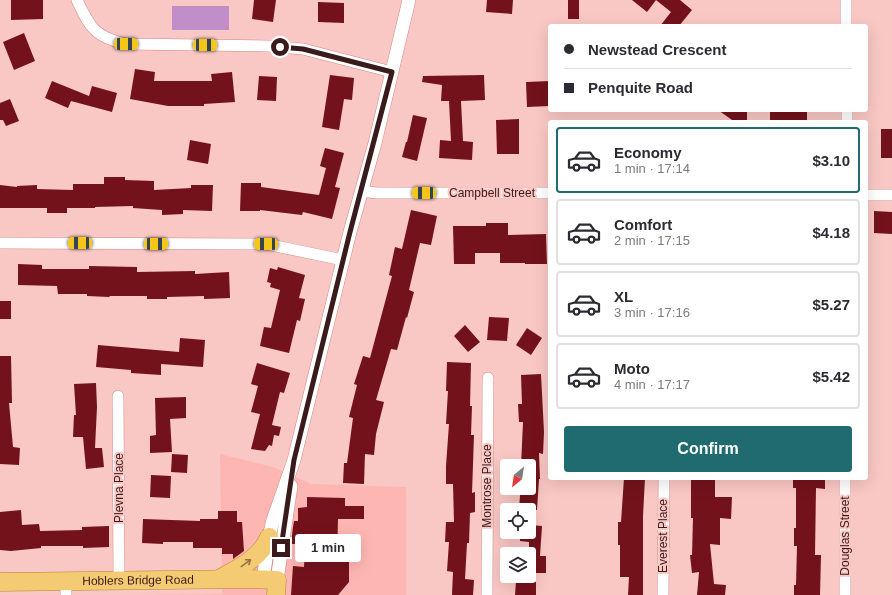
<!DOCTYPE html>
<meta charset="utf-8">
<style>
body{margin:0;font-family:Helvetica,sans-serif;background:#f2f2f3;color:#2b2b33;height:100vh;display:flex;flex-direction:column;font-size:15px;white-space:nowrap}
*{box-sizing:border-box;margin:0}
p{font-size:13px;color:#7c7c81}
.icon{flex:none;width:22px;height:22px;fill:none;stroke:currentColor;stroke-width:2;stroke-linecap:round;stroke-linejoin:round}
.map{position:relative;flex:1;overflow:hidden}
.details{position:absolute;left:548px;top:120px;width:320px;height:360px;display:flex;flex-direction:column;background:#fff;border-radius:4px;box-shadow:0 4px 16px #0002}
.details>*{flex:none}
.guide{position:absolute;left:548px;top:24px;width:320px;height:88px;border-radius:4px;box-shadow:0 4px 16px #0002;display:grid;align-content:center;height:88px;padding:0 16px;background:#fff}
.needle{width:26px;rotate:210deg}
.controls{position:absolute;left:500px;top:459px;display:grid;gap:8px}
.controls a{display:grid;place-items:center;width:36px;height:36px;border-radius:4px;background:#fff;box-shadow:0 4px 16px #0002;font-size:20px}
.end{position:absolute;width:18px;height:18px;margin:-9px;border:5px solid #3a1b1b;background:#fff;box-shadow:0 0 0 2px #fff}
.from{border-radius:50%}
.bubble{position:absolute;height:28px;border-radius:4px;background:#fff;box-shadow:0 4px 16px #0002;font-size:13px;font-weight:700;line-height:28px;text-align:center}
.car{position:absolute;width:12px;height:24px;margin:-12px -6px;border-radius:5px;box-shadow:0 0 3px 1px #0007;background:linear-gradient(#f5c518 24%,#345 0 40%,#f5c518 0 76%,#345 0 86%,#f5c518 0)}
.guide b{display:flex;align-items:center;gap:14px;height:38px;font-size:15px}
.guide b+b{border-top:1px solid #e1e1e2}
.guide i{width:10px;height:10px;background:#2b2b33}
ul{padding:7px 0 0;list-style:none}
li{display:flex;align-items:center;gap:12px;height:66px;margin:0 8px 6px;padding:0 8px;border:2px solid #e1e1e2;border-radius:4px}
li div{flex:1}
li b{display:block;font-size:15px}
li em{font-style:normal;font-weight:700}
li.active{border-color:#1f6b70}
li>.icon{width:36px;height:36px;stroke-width:1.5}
.action{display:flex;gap:8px;margin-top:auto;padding:8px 16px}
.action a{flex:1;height:46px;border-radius:4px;background:#1f6b70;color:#fff;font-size:16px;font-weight:700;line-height:46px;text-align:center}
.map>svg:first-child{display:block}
</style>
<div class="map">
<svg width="892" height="595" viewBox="0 0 892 595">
<rect width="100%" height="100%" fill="#f9c7c4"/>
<path fill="#feb6b2" d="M220,454L273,467L311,484L406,487V595H141L222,594Z"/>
<path fill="#c28ec9" d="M172,6H229V30H172Z"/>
<path fill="#74121b" d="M11,0H43V19L11,20Z
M254,0H276L273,22L252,19Z
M487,0H513L512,14L486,12Z
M568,0H579V19H568Z
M632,0H680L692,10L679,26H660L671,12L656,0L647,12Z
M318,2L344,3V23L318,22Z
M24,33L35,61L14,70L3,42Z
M135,69L155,72L154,81H212L211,74L232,72L235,102L204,104V106H168L130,99Z
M330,75L354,78L352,100L344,99L339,130L322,127Z
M484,75L485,100L461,101L463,141L473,142L472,160L439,158L440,140L451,141L449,101H441L442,85L422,82L423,76Z
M259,76L277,77L276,101L257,100Z
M52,81L89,96L92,86L117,93L112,112L71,101L68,108L45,98Z
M550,81V106L527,107L526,82Z
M10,99L19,121L6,126L3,120H0V103Z
M718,110H747V122H732V120Z
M770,110H807V122H770Z
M413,115L427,118L417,161L402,157L406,142H407Z
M519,119V154H497L496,120Z
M881,129H892V158H881Z
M190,140L211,144L208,164L187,160Z
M325,148L344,153L335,187L340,188L332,219L303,212L302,215L260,210V211H240L241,183H261V187L319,195L326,168L320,166Z
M104,177H125V180L154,181V190L191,188V185H213L212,211L183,210V214L162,215V210L133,208V206L95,207V208H67V213H47V208H0V185L17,187V186L37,185V189L73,190V184H104Z
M411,210L437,216L431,245L420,243L409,290L414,292L407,318L406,317L397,350L391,349L376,400L384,402L376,434L374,455L365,454L364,484L343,483L344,463H347L353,418L349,417L357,385L354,384L363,356L370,358L392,276L389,275L395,247L402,249Z
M874,211L892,212V234L874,233Z
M486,223H508V235L546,234L547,264H525V263H500V253H475V264H454L453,226H486Z
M18,264L42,265V269H89V266L137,267V272L195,271V274L229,272L230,298L204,299V296L167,297V299H147V296H110L109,297L87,296V294H58L57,286L18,285Z
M278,267L305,275L299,298L305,299L300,321L297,320L289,353L260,346L264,327L271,328L280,290L270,287L271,283L267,282L270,268L277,270Z
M0,301H11V319H0Z
M489,317L509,318L507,341L487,340Z
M465,325L480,342L468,352L454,336Z
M527,328L542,338L531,355L516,345Z
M180,338L205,340L203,367L161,364V375L131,373V370L96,367L98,345L179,352Z
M0,356H11L12,403H9L13,447L20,448L19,465L0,464Z
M447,362L471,363L470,406H472L471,435H474L472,493L475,492V512L470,513L469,543H467L465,579L474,580L473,595H452L453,572L447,571L449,542H445L446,522H454L453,484H446V466L449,424H446L448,391H446Z
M257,363L290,373L284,393L280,392L272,425L281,427L279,436L274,435L272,446L269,445L265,451L251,449L260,414L251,412L258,386L251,384Z
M541,374L544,432L543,454L539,453L540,479H539L537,510H519L520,495H529V466H521L523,422H519L518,404H522L521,375Z
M96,383L97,407L95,448H102L104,467L86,469L83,437H73L74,415H76L74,384Z
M186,397V418L170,419L172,452L150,453V436L156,435L155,398Z
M172,454L188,455L187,473L171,472Z
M151,475L171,476L170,498L150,497Z
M624,478H645L643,516V595H628L629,577H620V545H618V522H621Z
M691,478H715V497H732L731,519L720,518V545L710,544L714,584L726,585L725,595H697L699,572L692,573L690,555H692L693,518H691Z
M793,478H825V489L816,488L815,555H821L820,595H794V585H796L797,546H794V528H796V488H793Z
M307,497L345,498V506H364V519H338L337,560L349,561V582L338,595H291L293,566L304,567L305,544H291L293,527L294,521H298V508L307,507Z
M21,510L22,525L39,524L40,531L82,530V527L109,526V547L83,548V546H41V548L11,551L0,550V512Z
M218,511H237V522H242L244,551L233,559V554H222V548H193V542H163V544L142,543L143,519L200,521V519H218Z
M529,525L542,526L540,556H546V573H529V542L520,541V532H529Z
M516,581L536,582V595H515Z"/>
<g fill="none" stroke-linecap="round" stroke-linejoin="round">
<defs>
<path id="minor" d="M77,0C90,28 95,37 126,44L268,46L303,49L392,72
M846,0V26
M847,110V122
M361,191L377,193H550
M866,195H892
M0,243L266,244L343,260
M118,396L119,581
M845,478V595
M66,581V595
M487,595L488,378
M663,595L664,478"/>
<path id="tertiary" d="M263,580L269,537L273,520L294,460L350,232L375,143L409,0
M277,580L291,486"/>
<g id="trunk">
<path d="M219,579C237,569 261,558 269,537"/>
<path id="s1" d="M0,582L248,579L277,580L276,595"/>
</g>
</defs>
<use href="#minor" stroke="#d48784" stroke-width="12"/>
<use href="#tertiary" stroke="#d48784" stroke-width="14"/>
<use href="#trunk" stroke="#b2843c" stroke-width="19"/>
<use href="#minor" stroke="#fff" stroke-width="11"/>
<use href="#tertiary" stroke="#fff" stroke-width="13"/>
<use href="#trunk" stroke="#f4ca72" stroke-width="18"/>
</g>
<defs><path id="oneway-shaft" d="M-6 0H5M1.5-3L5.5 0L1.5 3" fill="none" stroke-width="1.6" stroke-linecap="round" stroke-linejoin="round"/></defs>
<use stroke="#977246" href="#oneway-shaft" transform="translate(246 563) rotate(-36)"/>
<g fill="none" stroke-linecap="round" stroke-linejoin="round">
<path stroke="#3a1b1b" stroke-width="5" d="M280,47L303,49L392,72L350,232L294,460L281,548"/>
</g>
<g text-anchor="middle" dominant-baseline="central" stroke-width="4" stroke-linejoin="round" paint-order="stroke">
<g font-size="12" fill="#3a1b1b" stroke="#f9c7c4">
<text x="492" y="193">Campbell Street</text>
<text transform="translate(487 486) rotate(-90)">Montrose Place</text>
<text transform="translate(119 488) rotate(-90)">Plevna Place</text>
<text transform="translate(663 536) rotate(-90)">Everest Place</text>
<text transform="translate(845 536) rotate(-90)">Douglas Street</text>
<text stroke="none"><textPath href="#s1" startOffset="138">Hoblers Bridge Road</textPath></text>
</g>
</g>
</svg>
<div class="controls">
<a><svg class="needle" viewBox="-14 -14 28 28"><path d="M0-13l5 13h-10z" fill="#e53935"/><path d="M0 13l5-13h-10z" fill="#7c7c81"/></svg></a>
<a><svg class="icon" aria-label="locate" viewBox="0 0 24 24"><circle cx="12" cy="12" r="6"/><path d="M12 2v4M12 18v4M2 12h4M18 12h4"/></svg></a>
<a><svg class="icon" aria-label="layers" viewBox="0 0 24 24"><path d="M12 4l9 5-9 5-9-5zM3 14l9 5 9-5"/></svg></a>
</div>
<i class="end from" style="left:280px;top:47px"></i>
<i class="end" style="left:281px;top:548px"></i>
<div class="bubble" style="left:295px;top:534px;width:66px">1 min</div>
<i class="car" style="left:126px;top:44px;rotate:91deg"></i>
<i class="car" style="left:205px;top:45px;rotate:91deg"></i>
<i class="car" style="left:424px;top:193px;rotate:270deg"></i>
<i class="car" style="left:80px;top:243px;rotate:270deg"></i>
<i class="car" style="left:156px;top:244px;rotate:90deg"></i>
<i class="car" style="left:266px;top:244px;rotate:271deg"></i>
<div class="guide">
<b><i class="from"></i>Newstead Crescent</b>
<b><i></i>Penquite Road</b>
</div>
<section class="details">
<ul>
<li class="active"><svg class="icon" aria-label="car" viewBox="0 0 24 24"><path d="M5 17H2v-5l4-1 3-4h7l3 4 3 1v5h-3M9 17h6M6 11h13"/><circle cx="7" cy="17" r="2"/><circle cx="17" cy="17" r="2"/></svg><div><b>Economy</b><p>1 min · 17:14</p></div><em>$3.10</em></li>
<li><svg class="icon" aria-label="car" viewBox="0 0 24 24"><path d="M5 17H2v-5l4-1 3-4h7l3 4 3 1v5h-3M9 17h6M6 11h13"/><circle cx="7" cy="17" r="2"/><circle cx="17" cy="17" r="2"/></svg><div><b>Comfort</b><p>2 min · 17:15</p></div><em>$4.18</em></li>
<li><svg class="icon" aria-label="car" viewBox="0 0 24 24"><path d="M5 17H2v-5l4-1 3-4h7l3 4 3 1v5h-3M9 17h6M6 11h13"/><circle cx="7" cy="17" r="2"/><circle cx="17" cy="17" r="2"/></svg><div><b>XL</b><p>3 min · 17:16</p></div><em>$5.27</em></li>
<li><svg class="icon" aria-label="car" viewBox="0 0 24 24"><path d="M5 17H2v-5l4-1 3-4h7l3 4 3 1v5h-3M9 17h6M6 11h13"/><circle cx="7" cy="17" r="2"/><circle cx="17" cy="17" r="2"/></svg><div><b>Moto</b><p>4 min · 17:17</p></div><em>$5.42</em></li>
</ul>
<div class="action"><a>Confirm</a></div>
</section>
</div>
